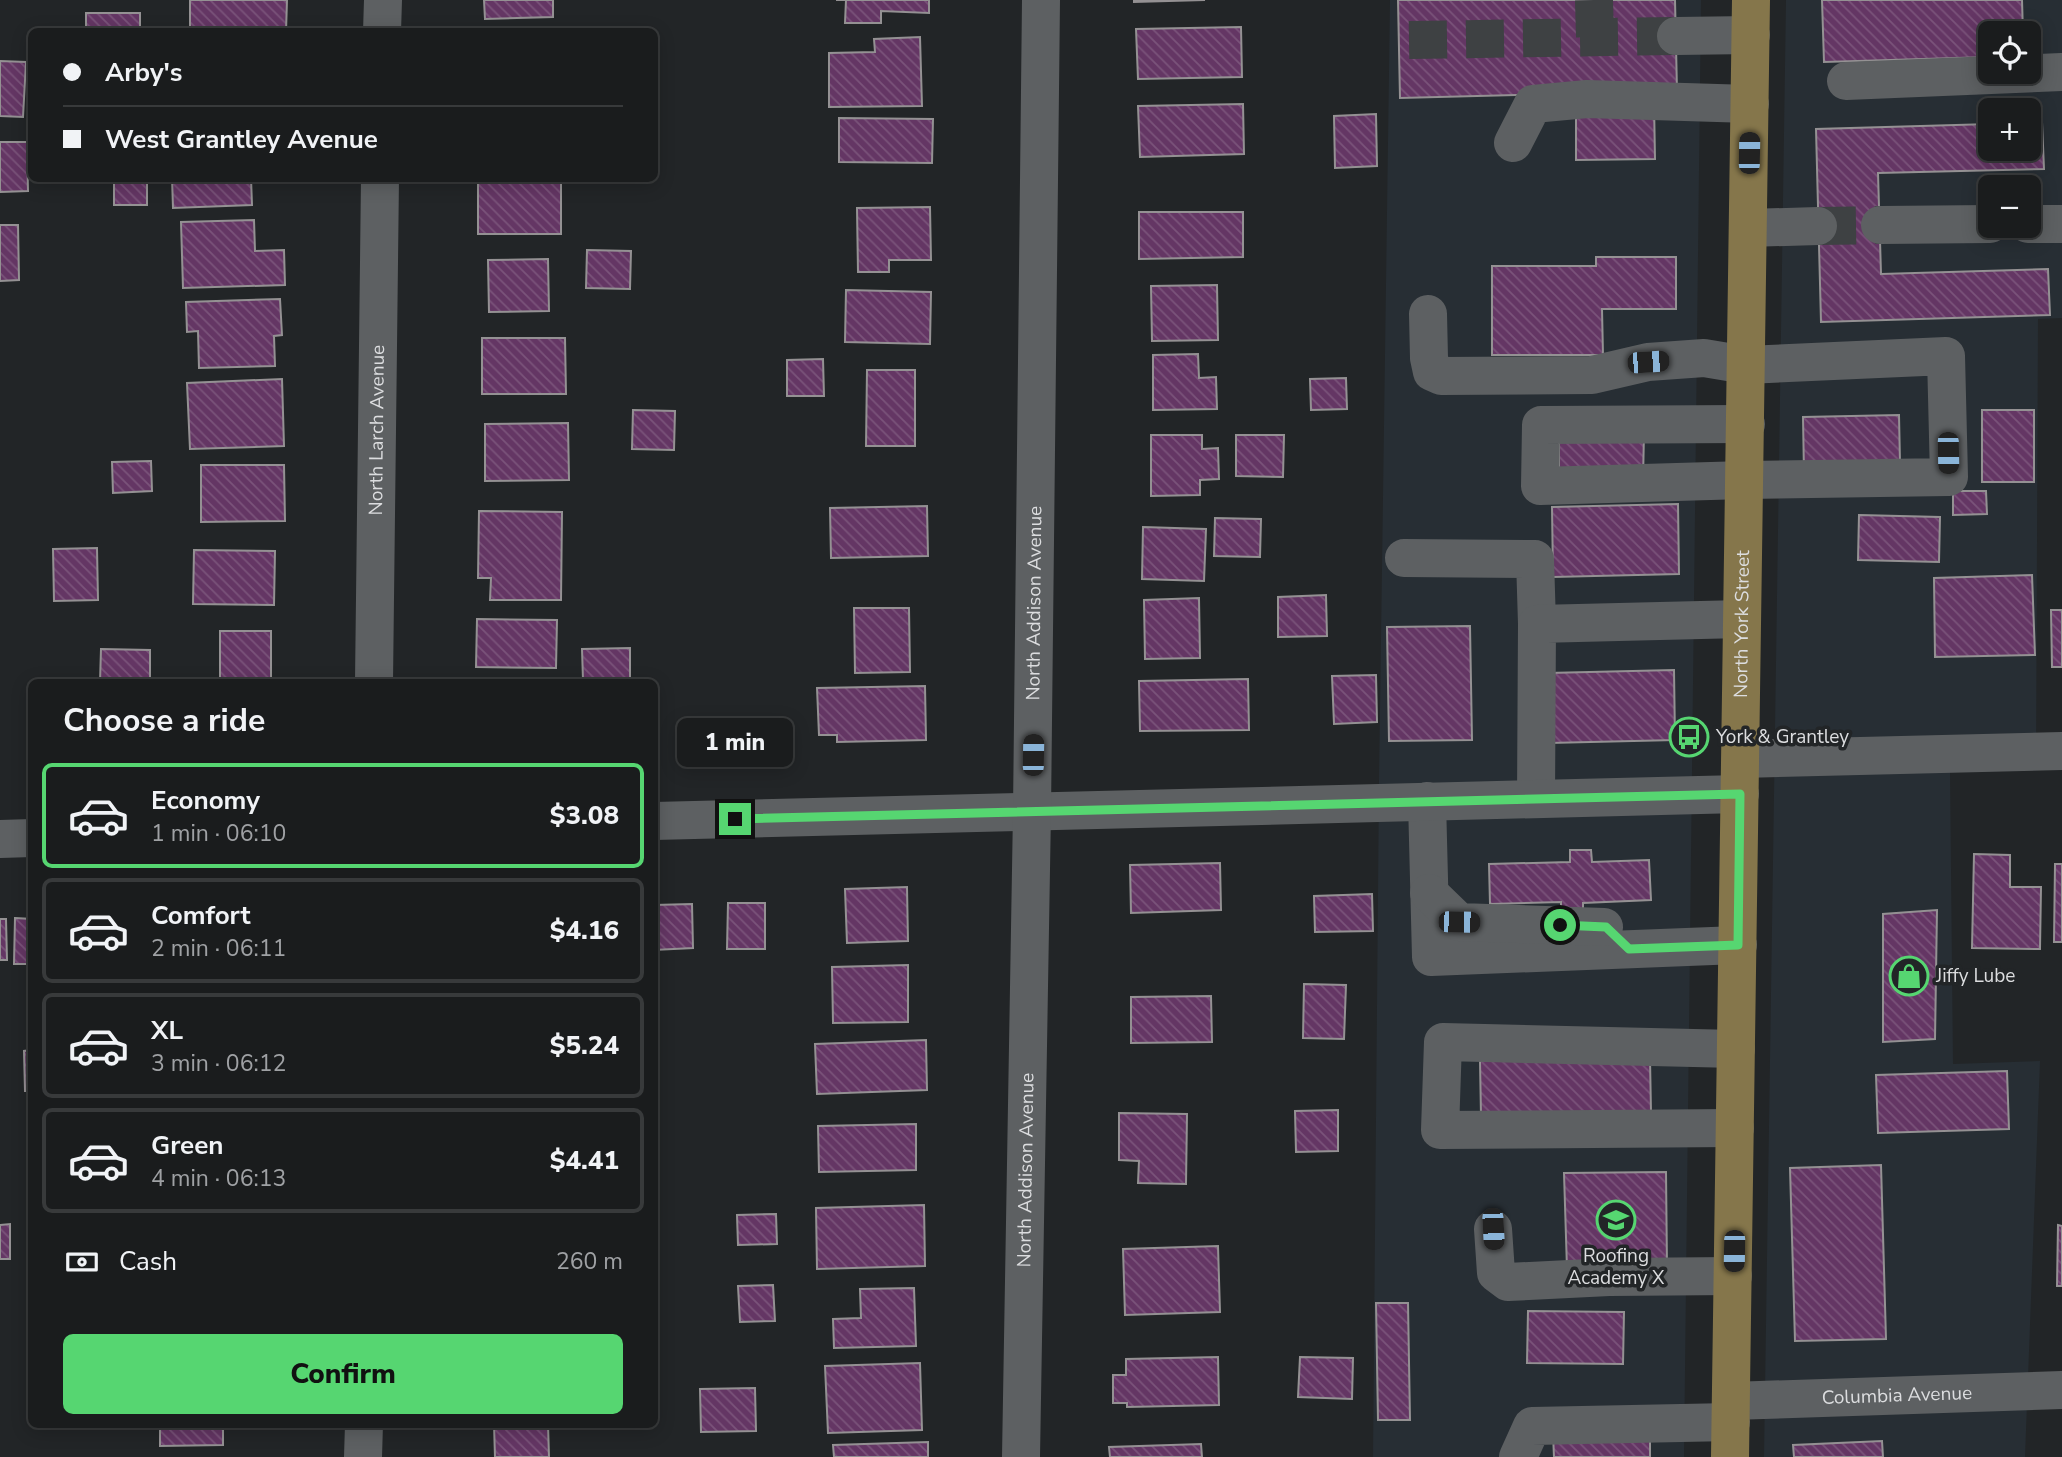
<!DOCTYPE html>
<meta charset="utf-8">
<style>
body{margin:0;font-family:"Nunito Sans",sans-serif;background:#232526;color:#f1f3f6;height:100vh;display:flex;flex-direction:column;font-size:26px;white-space:nowrap}
*{box-sizing:border-box;margin:0}
p{font-size:23px;color:#9fa1a4}
.icon{flex:none;width:38px;height:38px;fill:none;stroke:currentColor;stroke-width:2;stroke-linecap:round;stroke-linejoin:round}
.map{position:relative;flex:1;overflow:hidden}
.drawer{position:absolute;left:28px;top:679px;width:630px;height:749px;display:flex;flex-direction:column;background:#1a1c1d;border-radius:10px;box-shadow:0 4px 18px #0003,0 0 0 2px #383a3b}
.drawer>*{flex:none}
.hud{position:absolute;left:28px;top:28px;width:630px;height:154px;border-radius:10px;box-shadow:0 4px 18px #0003,0 0 0 2px #383a3b;display:grid;align-content:center;height:154px;padding:0 35px;background:#1a1c1d}
.buttons{position:absolute;left:1978px;top:21px;display:grid;gap:14px}
.buttons a{display:grid;place-items:center;width:63px;height:63px;border-radius:10px;background:#1a1c1d;box-shadow:0 4px 18px #0003,0 0 0 2px #383a3b;font-size:35px}
.end{position:absolute;width:32px;height:32px;margin:-16px;border:9px solid #56d671;background:#111;box-shadow:0 0 0 4px #111}
.from{border-radius:50%}
.bubble{position:absolute;height:49px;border-radius:10px;background:#1a1c1d;box-shadow:0 4px 18px #0003,0 0 0 2px #383a3b;font-size:23px;font-weight:800;line-height:49px;text-align:center}
.car{position:absolute;width:21px;height:42px;margin:-21px -10px;border-radius:9px;box-shadow:0 0 5px 2px #0007;background:linear-gradient(#222 24%,#8ab4d8 0 40%,#222 0 76%,#8ab4d8 0 86%,#222 0)}
.hud b{display:flex;align-items:center;gap:24px;height:66px;font-size:26px}
.hud b+b{border-top:2px solid #383a3b}
.hud i{width:18px;height:18px;background:#f1f3f6}
ul{padding:0;list-style:none}
li{display:flex;align-items:center;gap:21px;height:105px;margin:0 14px 10px;padding:0 21px;border:4px solid #383a3b;border-radius:10px}
li div{flex:1}
li b{display:block;font-size:26px}
li em{font-style:normal;font-weight:800}
li.on{border-color:#56d671}
li>.icon{width:63px;height:63px;stroke-width:1.5}
h2{padding:0 35px;font-size:32px;line-height:84px}
.pay{display:flex;align-items:center;gap:18px;height:77px;padding:0 35px;font-size:26px}
.pay p{margin-inline-start:auto}
.primary-button{display:flex;gap:14px;margin-top:auto;padding:14px 35px}
.primary-button a{flex:1;height:80px;border-radius:10px;background:#56d671;color:#111;font-size:28px;font-weight:800;line-height:80px;text-align:center}
.map>svg:first-child{display:block}
</style>
<div class="map">
<svg width="2062" height="1457" viewBox="0 0 2062 1457">
<defs>
<pattern id="building-back-hatch" width="6" height="6" patternUnits="userSpaceOnUse" patternTransform="scale(1.75)"><rect width="6" height="6" fill="#643664"/><path d="M-1 5l2 2M0 0l6 6M5-1l2 2" fill="none" stroke="#7a537a"/></pattern>
</defs>
<rect width="100%" height="100%" fill="#222527"/>
<path fill="#272e34" fill-rule="evenodd" d="M1390,0H1701L1684,1457H1373L1379,780Z
M1786,0H2062V318L2038,319L2036,769L1950,770L1953,1064L2040,1061L2025,1457H1764ZM1990,33H2028V72H1990ZM1990,110H2028V149H1990ZM1990,187H2028V226H1990Z"/>
<path fill="url(#building-back-hatch)" stroke="#949193" stroke-width="2" d="M190,0H287L286,32L190,30Z
M484,0H553V17L485,19Z
M836,0H929V13L881,11V23H845L846,0Z
M1134,0H1205L1134,2Z
M1398,0H1675L1677,91L1400,98Z
M1822,0H2022L2023,33H1990V57L1824,62Z
M86,13H140V32H86Z
M1241,27L1242,77L1138,79L1136,29Z
M920,37L922,106L829,107V53L875,52L874,39Z
M0,61L26,62L23,117L0,116Z
M1654,103L1655,159L1576,160V104Z
M1243,104L1244,154L1140,157L1138,106Z
M1376,114L1377,166L1335,168L1334,116Z
M839,118L933,119L932,163L839,162Z
M2028,122H2042L2044,169L1878,173L1881,274L2048,269L2050,315L1821,322L1816,129L1990,124V149H2028Z
M0,142H27L28,191L0,192Z
M114,178H147V205H114Z
M172,178H251L252,205L173,208Z
M478,178H561V234H478Z
M930,207L931,260H889V272H858L857,208Z
M1139,212H1243V257L1139,259Z
M254,220L255,251L284,250L285,285L183,288L181,222Z
M0,225H18L19,280L0,281Z
M587,250L631,251L630,289L586,288Z
M1596,257H1676V309H1602L1603,355H1492V266H1596Z
M548,259L549,311L489,312L488,260Z
M1217,285L1218,340L1152,341L1151,286Z
M846,290L931,292L930,344L845,342Z
M280,299L282,335L274,336L275,366L199,368L198,331L187,332L186,302Z
M482,338H565L566,394H482Z
M1198,354L1199,378L1216,377L1217,409L1153,410V355Z
M823,359L824,396H787V360Z
M867,370H915V446H866Z
M1346,378L1347,409L1311,410L1310,379Z
M282,379L284,446L190,449L187,383Z
M633,410L675,411L674,450L632,449Z
M1982,410H2034V482H1982Z
M1899,415L1900,463L1804,474L1803,417Z
M568,423L569,480L485,481V424Z
M1559,431L1644,432L1643,481L1559,480Z
M1151,435H1202V449L1218,448L1219,479L1200,480V495L1151,496Z
M1236,435H1284L1283,477L1236,476Z
M151,461L152,491L113,493L112,462Z
M201,465H284L285,521L201,522Z
M1953,491H1986L1987,514L1953,515Z
M1678,504L1679,574L1553,577L1552,507Z
M927,506L928,556L831,558L830,508Z
M479,511L562,512L561,600H490L491,578H478Z
M1859,515L1940,517L1939,562L1858,560Z
M1215,518L1261,519L1260,557L1214,556Z
M1143,527L1206,529L1204,581L1142,579Z
M97,548L98,600L54,601L53,549Z
M194,550L275,551L274,605L193,604Z
M2032,575L2035,655L1935,657L1934,578Z
M1326,595L1327,636L1278,637V597Z
M1199,598L1200,658L1145,659L1144,600Z
M854,608H909L910,672L855,673Z
M2051,610H2062V667H2052Z
M477,619L557,620L556,668L476,667Z
M1470,626L1472,740L1389,741L1387,627Z
M220,631H271V682H220Z
M630,648V679L583,680L582,649Z
M101,649L150,650V682H100Z
M1674,670L1675,740L1549,743L1548,673Z
M1376,675L1377,722L1334,724L1332,676Z
M1248,679L1249,730L1140,731L1139,681Z
M925,686L926,740L837,742V735H819L817,688Z
M1570,850H1591L1592,862L1649,860L1651,900L1583,903V913H1561V902L1490,904L1489,864L1570,862Z
M1974,854L2010,855V887H2041L2040,949L1972,948Z
M1220,863L1221,910L1131,913L1130,865Z
M2055,864H2062V942H2054Z
M907,887L908,941L847,943L845,889Z
M1372,894L1373,931L1315,932L1314,896Z
M728,903H765V949H727Z
M692,904L693,948L654,950V905Z
M1937,910L1935,1039L1883,1042V914Z
M15,918L32,919V964H14Z
M0,919H6L7,960H0Z
M908,965V1022L833,1023L832,967Z
M1304,984L1346,985L1344,1039L1303,1038Z
M1211,996L1212,1042L1131,1043V997Z
M926,1040L927,1090L817,1094L815,1044Z
M32,1050V1091H25L24,1051Z
M1650,1058L1651,1113L1481,1116L1480,1061Z
M2007,1071L2009,1129L1878,1133L1876,1075Z
M1338,1110V1151L1296,1152L1295,1111Z
M1119,1113L1187,1114L1186,1184L1138,1183L1139,1161L1119,1160Z
M916,1124V1170L819,1172L818,1126Z
M1881,1165L1886,1339L1795,1341L1790,1168Z
M1666,1172L1667,1267L1567,1269L1564,1173Z
M924,1205L925,1266L817,1269L816,1208Z
M776,1214L777,1244L738,1245L737,1215Z
M29,1222H32V1259H30Z
M10,1224V1259H0V1225Z
M2058,1225L2062,1226V1286H2057Z
M1218,1246L1220,1312L1125,1315L1123,1249Z
M773,1285L775,1321L740,1322L738,1286Z
M914,1288L916,1346L834,1348L833,1319L861,1318L860,1289Z
M1376,1303H1408L1410,1420H1378Z
M1528,1311L1624,1312L1623,1364L1527,1363Z
M1218,1357L1219,1405L1127,1407V1403H1113V1375H1126V1359Z
M1300,1357L1353,1358L1352,1399L1298,1397Z
M920,1363L922,1430L828,1433L825,1366Z
M755,1388L756,1431L701,1432L700,1389Z
M139,1424H223V1445L160,1446V1427L139,1428Z
M494,1424H548L549,1457H495Z
M1650,1432V1457H1554L1553,1434Z
M1882,1441L1883,1457H1794L1793,1445Z
M928,1442V1457H834L833,1445Z
M1201,1444L1202,1457H1110L1109,1447Z"/>
<g fill="none" stroke-linecap="round" stroke-linejoin="round">
<path stroke="#3e4143" stroke-width="38" stroke-dasharray="38 19" stroke-linecap="butt" d="M1594,0L1595,37
M1409,40L1676,36
M1818,226L1880,225"/>
<g stroke="#5d6062" stroke-width="38">
<path d="M382,32L383,0"/>
<path d="M1676,36L1751,35"/>
<path d="M1846,81L2062,72"/>
<path d="M1513,143L1533,104L1587,99L1750,104"/>
<path d="M2028,224H2062"/>
<path d="M1880,225L1990,224"/>
<path d="M1748,228L1818,226"/>
<path d="M1428,314L1429,358L1432,372L1441,376L1592,375L1648,362L1704,358L1746,365L1946,356L1949,477L1745,480L1540,486L1541,425L1746,424"/>
<path d="M1404,558L1535,559L1537,624"/>
<path id="s1" d="M374,682L380,178"/>
<path d="M1741,759L2062,751"/>
<path d="M1536,799L1537,624L1742,619"/>
<path d="M1427,801L1431,957L1738,945"/>
<path d="M654,821L1740,794"/>
<path d="M0,839L32,838"/>
<path d="M1429,893L1459,922L1604,927"/>
<path d="M1735,1128L1440,1130L1443,1042L1736,1049"/>
<path d="M1493,1229L1496,1273L1508,1282L1609,1277L1733,1276"/>
<path id="s2" d="M1731,1401L2062,1390"/>
<path d="M363,1457L364,1424"/>
<path id="s3" d="M1021,1457L1032,811L1041,0"/>
<path d="M1518,1457L1532,1426L1731,1422"/>
</g>
<path stroke="#85764b" stroke-width="38" id="s4" d="M1730,1457L1751,0"/>
</g>
<g fill="none" stroke-linecap="round" stroke-linejoin="round">
<path stroke="#56d671" stroke-width="9" d="M735,819L1740,794L1738,945L1629,949L1606,927L1560,925"/>
</g>
<defs>
<symbol id="bus-ring" viewBox="-11 -11 22 22"><circle r="9.5" fill="#222527" stroke="#56d671" stroke-width="1.5"/><path d="M-5-6H5V4H4V6H2V4H-2V6H-4V4H-5ZM-3.5-4V0h7V-4ZM-3.5 1.2v1.5H-2V1.2ZM2 1.2v1.5H3.5V1.2Z" fill="#56d671"/></symbol>
<symbol id="shop-ring" viewBox="-11 -11 22 22"><circle r="9.5" fill="#222527" stroke="#56d671" stroke-width="1.5"/><path d="M-5-2.5h2.3a2.7 3.5 0 0 1 5.4 0H5L5.5 6h-11ZM-1.5-2.5h3a1.5 2.3 0 0 0-3 0Z" fill="#56d671"/></symbol>
<symbol id="school-ring" viewBox="-11 -11 22 22"><circle r="9.5" fill="#222527" stroke="#56d671" stroke-width="1.5"/><path d="M0-5L7-2L0 1L-7-2ZM-4 1L0 2.5L4 1V4Q0 6-4 4Z" fill="#56d671"/></symbol>
</defs>
<g fill-rule="evenodd">
<use href="#bus-ring" x="1667" y="715" width="44" height="44"/>
<use href="#shop-ring" x="1887" y="954" width="44" height="44"/>
<use href="#school-ring" x="1594" y="1198" width="44" height="44"/>
</g>
<g text-anchor="middle" dominant-baseline="central" stroke-width="7" stroke-linejoin="round" paint-order="stroke">
<g font-size="19" fill="#dcdddf" stroke="#222527">
<text stroke="none"><textPath href="#s1" startOffset="252">North Larch Avenue</textPath></text>
<text stroke="none"><textPath href="#s3" startOffset="854">North Addison Avenue</textPath></text>
<text stroke="none"><textPath href="#s4" startOffset="833">North York Street</textPath></text>
<text stroke="none"><textPath href="#s3" startOffset="287">North Addison Avenue</textPath></text>
<text stroke="none"><textPath href="#s2" startOffset="166">Columbia Avenue</textPath></text>
</g>
<g font-size="19" fill="#dcdddf" stroke="#222527" text-anchor="start">
<text x="1716" y="737">York &amp; Grantley</text>
<text x="1936" y="976">Jiffy Lube</text>
<text x="1616" y="1256" text-anchor="middle">Roofing<tspan x="1616" dy="22">Academy X</tspan></text>
</g>
</g>
</svg>
<div class="buttons">
<a><svg class="icon" aria-label="locate" viewBox="0 0 24 24"><circle cx="12" cy="12" r="6"/><path d="M12 2v4M12 18v4M2 12h4M18 12h4"/></svg></a>
<a>+</a>
<a>−</a>
</div>
<i class="end from" style="left:1560px;top:925px"></i>
<i class="end" style="left:735px;top:819px"></i>
<div class="bubble" style="left:677px;top:718px;width:116px">1 min</div>
<i class="car" style="left:1749px;top:153px;rotate:1deg"></i>
<i class="car" style="left:1648px;top:362px;rotate:86deg"></i>
<i class="car" style="left:1948px;top:453px;rotate:179deg"></i>
<i class="car" style="left:1033px;top:755px;rotate:1deg"></i>
<i class="car" style="left:1459px;top:922px;rotate:91deg"></i>
<i class="car" style="left:1493px;top:1229px;rotate:177deg"></i>
<i class="car" style="left:1734px;top:1251px;rotate:181deg"></i>
<div class="hud">
<b><i class="from"></i>Arby's</b>
<b><i></i>West Grantley Avenue</b>
</div>
<section class="drawer">
<h2>Choose a ride</h2>
<ul>
<li class="on"><svg class="icon" aria-label="car" viewBox="0 0 24 24"><path d="M5 17H2v-5l4-1 3-4h7l3 4 3 1v5h-3M9 17h6M6 11h13"/><circle cx="7" cy="17" r="2"/><circle cx="17" cy="17" r="2"/></svg><div><b>Economy</b><p>1 min · 06:10</p></div><em>$3.08</em></li>
<li><svg class="icon" aria-label="car" viewBox="0 0 24 24"><path d="M5 17H2v-5l4-1 3-4h7l3 4 3 1v5h-3M9 17h6M6 11h13"/><circle cx="7" cy="17" r="2"/><circle cx="17" cy="17" r="2"/></svg><div><b>Comfort</b><p>2 min · 06:11</p></div><em>$4.16</em></li>
<li><svg class="icon" aria-label="car" viewBox="0 0 24 24"><path d="M5 17H2v-5l4-1 3-4h7l3 4 3 1v5h-3M9 17h6M6 11h13"/><circle cx="7" cy="17" r="2"/><circle cx="17" cy="17" r="2"/></svg><div><b>XL</b><p>3 min · 06:12</p></div><em>$5.24</em></li>
<li><svg class="icon" aria-label="car" viewBox="0 0 24 24"><path d="M5 17H2v-5l4-1 3-4h7l3 4 3 1v5h-3M9 17h6M6 11h13"/><circle cx="7" cy="17" r="2"/><circle cx="17" cy="17" r="2"/></svg><div><b>Green</b><p>4 min · 06:13</p></div><em>$4.41</em></li>
</ul>
<div class="pay"><svg class="icon" aria-label="cash" viewBox="0 0 24 24"><path d="M3 7h18v10H3z"/><circle cx="12" cy="12" r="2"/></svg>Cash<p>260 m</p></div>
<div class="primary-button"><a>Confirm</a></div>
</section>
</div>
